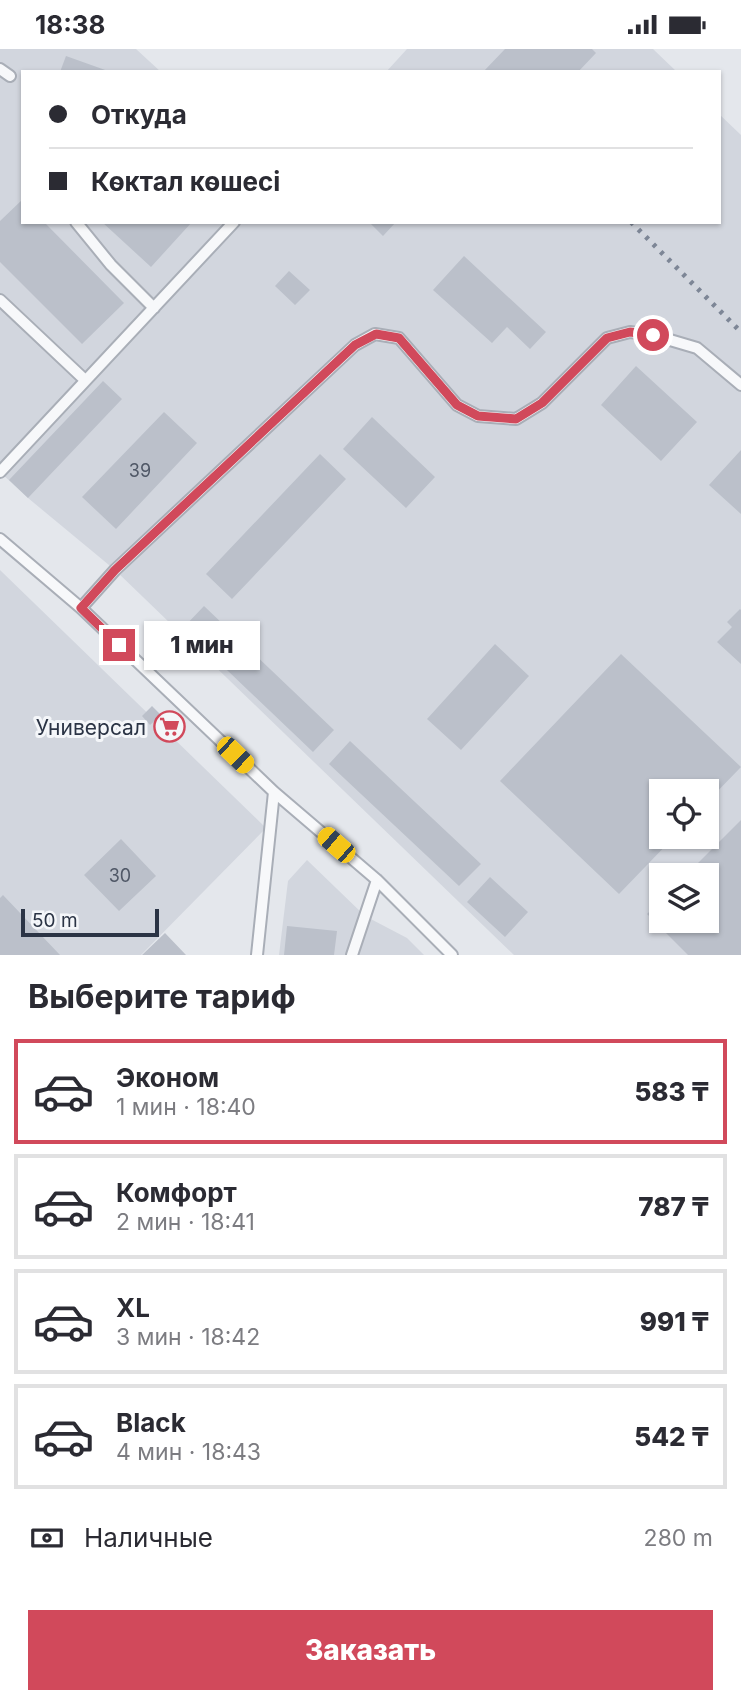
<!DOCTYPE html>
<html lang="ru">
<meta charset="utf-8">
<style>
body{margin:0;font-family:Inter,sans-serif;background:#f7f7f7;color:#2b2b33;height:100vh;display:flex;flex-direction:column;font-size:26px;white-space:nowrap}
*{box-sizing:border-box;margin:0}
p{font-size:23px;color:#7c7c81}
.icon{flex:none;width:38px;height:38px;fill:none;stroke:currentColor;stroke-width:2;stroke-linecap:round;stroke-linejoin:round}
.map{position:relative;height:906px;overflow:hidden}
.drawer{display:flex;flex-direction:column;background:#fff;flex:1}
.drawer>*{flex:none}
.guide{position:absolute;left:21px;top:21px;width:700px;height:154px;border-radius:0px;box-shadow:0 2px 5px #0004;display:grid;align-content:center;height:154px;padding:0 28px;background:#fff}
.buttons{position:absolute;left:649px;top:730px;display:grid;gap:14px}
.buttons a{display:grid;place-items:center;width:70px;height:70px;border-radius:0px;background:#fff;box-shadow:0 2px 5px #0004;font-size:35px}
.scale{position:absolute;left:21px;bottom:18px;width:138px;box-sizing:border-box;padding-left:7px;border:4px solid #2b3445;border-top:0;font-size:19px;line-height:24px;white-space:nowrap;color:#2b3445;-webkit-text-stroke:5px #f4f6f9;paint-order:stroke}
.end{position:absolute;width:32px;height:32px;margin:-16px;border:9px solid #d1495b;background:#fff;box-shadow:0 0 0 4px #fff}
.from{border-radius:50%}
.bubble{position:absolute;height:49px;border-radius:0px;background:#fff;box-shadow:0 2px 5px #0004;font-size:23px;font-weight:800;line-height:49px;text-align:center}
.car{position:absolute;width:21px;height:42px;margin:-21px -10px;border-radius:9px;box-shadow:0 0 5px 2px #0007;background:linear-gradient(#f5c518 24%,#345 0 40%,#f5c518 0 76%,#345 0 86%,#f5c518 0)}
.guide b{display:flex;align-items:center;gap:24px;height:66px;font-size:26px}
.guide b+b{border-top:2px solid #e1e1e2}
.guide i{width:18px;height:18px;background:#2b2b33}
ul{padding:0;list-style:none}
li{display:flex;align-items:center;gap:21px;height:105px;margin:0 14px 10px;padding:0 14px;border:4px solid #e1e1e2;border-radius:0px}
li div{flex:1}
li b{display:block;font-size:26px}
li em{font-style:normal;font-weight:800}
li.selected{border-color:#d1495b}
li>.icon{width:63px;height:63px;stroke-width:1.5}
h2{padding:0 28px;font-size:32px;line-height:84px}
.pay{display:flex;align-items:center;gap:18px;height:77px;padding:0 28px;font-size:26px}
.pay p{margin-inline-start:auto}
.action{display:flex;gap:14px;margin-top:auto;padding:14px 28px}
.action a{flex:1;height:80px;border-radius:0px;background:#d1495b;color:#fff;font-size:28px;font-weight:800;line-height:80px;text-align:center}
.status{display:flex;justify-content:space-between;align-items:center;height:49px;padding:0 35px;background:#fff;direction:ltr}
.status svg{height:19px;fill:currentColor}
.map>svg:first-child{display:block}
</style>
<div class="status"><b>18:38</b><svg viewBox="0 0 49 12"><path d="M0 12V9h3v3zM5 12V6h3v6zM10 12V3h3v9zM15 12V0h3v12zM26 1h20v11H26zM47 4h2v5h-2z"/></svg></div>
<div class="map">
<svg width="741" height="906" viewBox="0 0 741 906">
<rect width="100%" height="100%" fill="#e4e7ec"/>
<path fill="#d2d6de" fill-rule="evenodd" d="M0,0H136L161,23H23V173H719V65L741,86V906H514L115,521L28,449L0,423ZM662,742H707V788H662ZM662,826H707V872H662Z
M407,0H653L677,23H386Z
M0,521L266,779L141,906H0Z
M307,811L365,867L407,889L424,906H279L288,832Z"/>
<path fill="#bbc0ca" d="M505,0H592L596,4L578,23H483Z
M66,7L108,22V23H60Z
M23,150V173H44L124,254L82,295L0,213V172Z
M102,173H192L151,218Z
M369,173H396L383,187Z
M464,207L546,283L530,300L507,278L492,294L433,241Z
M289,222L310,241L295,256L275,237Z
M636,317L697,373L661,412L601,356Z
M103,332L122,350L28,449L9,431Z
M164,363L197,394L116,480L82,448Z
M372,368L435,428L406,459L343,400Z
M741,401V465L709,436Z
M320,405L346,430L232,550L206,525Z
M204,557L334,681L313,703L183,579Z
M740,560L741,561V615L717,593L732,578L727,573Z
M495,595L529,627L461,701L427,670Z
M621,605L741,718L707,753V742H662V788H674L619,845L500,732Z
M152,657L161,666L150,676L142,667Z
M350,692L481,815L459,837L329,715Z
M741,771V906H688L647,865L662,850V872H707V826H686Z
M121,790L156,827L119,862L84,826Z
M490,828L528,863L505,888L467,853Z
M3,846L60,906H0V849Z
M287,877L337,882L334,906H284Z
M165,884L186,906H142Z"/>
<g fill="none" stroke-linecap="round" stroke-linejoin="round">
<defs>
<path id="service" d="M0,20L10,27
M76,173L111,216L154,259
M0,251L85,331
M0,423L234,173
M0,490L81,559L274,743L377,831L452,906
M81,559L115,521L355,296L375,285L399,289L457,356L478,367L516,370L542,354L607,289L630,283L653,286L697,299L741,336
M257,906L274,743
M352,906L377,831"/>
</defs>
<use href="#service" stroke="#a9aeb7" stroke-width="14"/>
<use href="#service" stroke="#f7f8fa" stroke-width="10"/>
<path stroke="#7d8696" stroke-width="5" stroke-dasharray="3.5 7" stroke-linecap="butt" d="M631,173L741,283"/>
</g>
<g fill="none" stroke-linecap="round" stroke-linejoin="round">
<path stroke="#d1495b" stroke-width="9" d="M119,596L81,559L115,521L355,296L376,285L399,289L457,356L478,367L516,370L542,354L607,289L630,283L653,286"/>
</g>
<defs>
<symbol id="supermarket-ring" viewBox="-11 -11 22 22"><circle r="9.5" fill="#f4f6f9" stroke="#d1495b" stroke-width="1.5"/><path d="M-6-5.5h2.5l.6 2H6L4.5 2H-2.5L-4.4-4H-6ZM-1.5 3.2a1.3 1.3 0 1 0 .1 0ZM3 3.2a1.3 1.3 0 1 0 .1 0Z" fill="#d1495b"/></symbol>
</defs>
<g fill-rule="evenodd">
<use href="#supermarket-ring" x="152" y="660" width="35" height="35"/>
</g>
<g text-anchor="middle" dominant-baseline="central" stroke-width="6" stroke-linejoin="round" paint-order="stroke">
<g font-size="18" fill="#4f5766">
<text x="140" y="421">39</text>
<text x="120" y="826">30</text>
</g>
<g font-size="21" fill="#2b3445" stroke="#f4f6f9" text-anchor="end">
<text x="146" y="678">Универсал</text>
</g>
</g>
</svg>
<div class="buttons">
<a><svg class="icon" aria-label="locate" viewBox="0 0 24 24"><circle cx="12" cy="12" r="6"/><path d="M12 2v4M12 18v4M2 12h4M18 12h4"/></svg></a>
<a><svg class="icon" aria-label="layers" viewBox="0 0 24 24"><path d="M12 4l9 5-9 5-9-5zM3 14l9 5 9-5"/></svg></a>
</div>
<div class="scale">50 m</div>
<i class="end from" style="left:653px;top:286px"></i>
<i class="end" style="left:119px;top:596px"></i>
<div class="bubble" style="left:144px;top:572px;width:116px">1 мин</div>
<i class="car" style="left:235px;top:706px;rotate:134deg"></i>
<i class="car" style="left:336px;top:796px;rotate:311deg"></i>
<div class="guide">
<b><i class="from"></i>Откуда</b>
<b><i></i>Көктал көшесі</b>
</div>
</div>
<section class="drawer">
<h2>Выберите тариф</h2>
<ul>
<li class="selected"><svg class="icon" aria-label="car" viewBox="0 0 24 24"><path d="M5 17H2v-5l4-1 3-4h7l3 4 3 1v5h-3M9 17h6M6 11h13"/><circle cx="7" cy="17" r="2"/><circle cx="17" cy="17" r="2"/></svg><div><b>Эконом</b><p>1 мин · 18:40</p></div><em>583 ₸</em></li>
<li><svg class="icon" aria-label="car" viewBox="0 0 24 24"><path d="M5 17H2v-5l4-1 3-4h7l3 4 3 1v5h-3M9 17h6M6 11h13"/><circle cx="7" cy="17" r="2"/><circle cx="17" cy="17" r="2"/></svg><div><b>Комфорт</b><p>2 мин · 18:41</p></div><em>787 ₸</em></li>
<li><svg class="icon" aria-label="car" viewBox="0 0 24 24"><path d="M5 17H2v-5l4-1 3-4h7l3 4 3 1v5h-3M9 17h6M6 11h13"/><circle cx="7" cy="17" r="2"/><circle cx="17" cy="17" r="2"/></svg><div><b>XL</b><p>3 мин · 18:42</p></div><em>991 ₸</em></li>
<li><svg class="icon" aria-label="car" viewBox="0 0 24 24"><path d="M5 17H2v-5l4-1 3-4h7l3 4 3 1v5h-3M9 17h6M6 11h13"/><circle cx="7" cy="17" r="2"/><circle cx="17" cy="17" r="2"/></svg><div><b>Black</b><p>4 мин · 18:43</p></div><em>542 ₸</em></li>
</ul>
<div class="pay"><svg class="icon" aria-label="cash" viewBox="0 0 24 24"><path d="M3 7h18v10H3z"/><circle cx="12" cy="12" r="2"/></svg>Наличные<p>280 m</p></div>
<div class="action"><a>Заказать</a></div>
</section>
